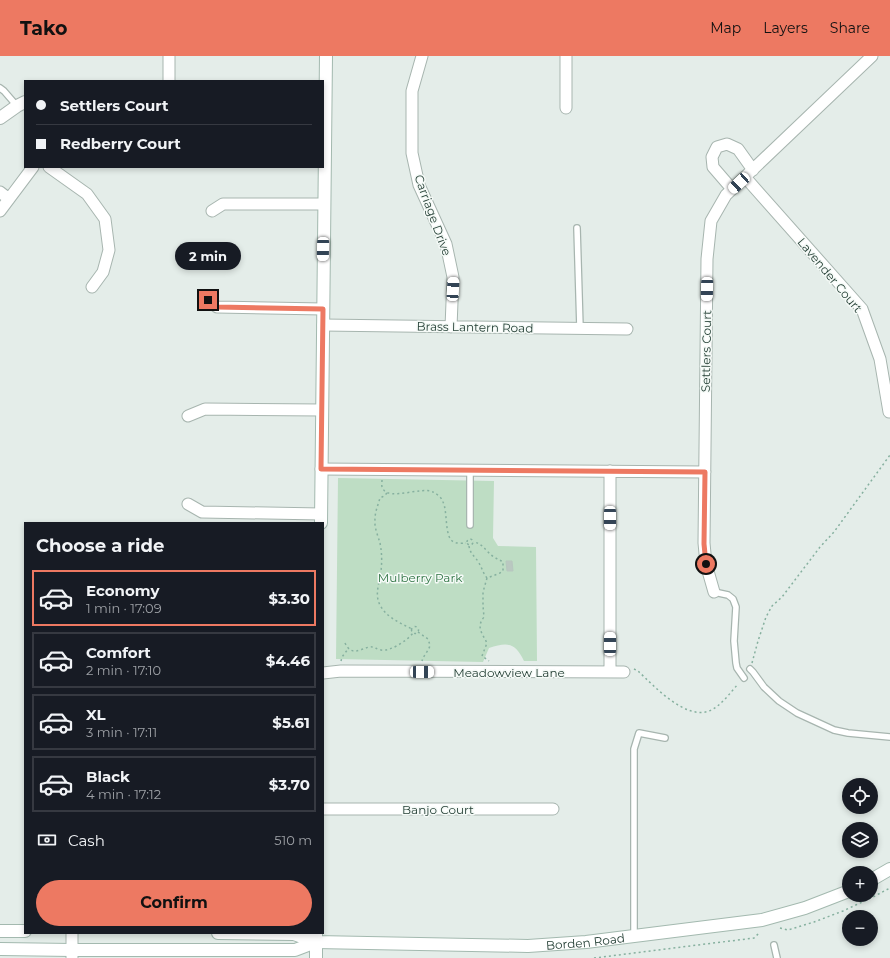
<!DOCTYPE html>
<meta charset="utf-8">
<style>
body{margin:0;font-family:Montserrat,sans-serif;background:#20242c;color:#f1f3f6;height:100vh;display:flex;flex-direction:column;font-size:15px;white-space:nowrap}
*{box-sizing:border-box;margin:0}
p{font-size:13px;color:#9ea1a6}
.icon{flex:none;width:22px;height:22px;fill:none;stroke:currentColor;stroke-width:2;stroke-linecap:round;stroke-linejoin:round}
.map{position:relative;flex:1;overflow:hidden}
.details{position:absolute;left:24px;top:466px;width:300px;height:412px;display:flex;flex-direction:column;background:#171b24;border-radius:0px;box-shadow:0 2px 6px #0003}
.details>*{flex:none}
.hud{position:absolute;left:24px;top:24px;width:300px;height:88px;border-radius:0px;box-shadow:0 2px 6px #0003;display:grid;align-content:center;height:88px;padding:0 12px;background:#171b24}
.controls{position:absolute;left:842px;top:722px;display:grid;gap:8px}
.controls a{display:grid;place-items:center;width:36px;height:36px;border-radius:50%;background:#171b24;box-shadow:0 2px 6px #0003;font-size:20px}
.end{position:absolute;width:18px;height:18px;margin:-9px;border:5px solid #ed7962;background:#111;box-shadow:0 0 0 2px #111}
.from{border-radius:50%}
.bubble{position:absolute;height:28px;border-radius:14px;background:#171b24;box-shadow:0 2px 6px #0003;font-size:13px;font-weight:700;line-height:28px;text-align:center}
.car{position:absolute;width:12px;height:24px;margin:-12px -6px;border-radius:5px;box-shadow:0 0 3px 1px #0007;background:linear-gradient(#fff 24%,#345 0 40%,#fff 0 76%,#345 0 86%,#fff 0)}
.hud b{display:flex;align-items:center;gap:14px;height:38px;font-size:15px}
.hud b+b{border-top:1px solid #363941}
.hud i{width:10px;height:10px;background:#f1f3f6}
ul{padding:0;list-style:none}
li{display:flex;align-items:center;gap:12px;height:56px;margin:0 8px 6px;padding:0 4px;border:2px solid #363941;border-radius:0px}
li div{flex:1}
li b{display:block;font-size:15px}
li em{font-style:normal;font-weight:700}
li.selected{border-color:#ed7962}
li>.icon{width:36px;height:36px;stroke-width:1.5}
h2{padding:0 12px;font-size:18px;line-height:48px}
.pay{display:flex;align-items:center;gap:10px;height:44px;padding:0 12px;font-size:15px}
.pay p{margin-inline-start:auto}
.cta{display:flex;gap:8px;margin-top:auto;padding:8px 12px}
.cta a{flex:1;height:46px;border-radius:24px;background:#ed7962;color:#111;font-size:16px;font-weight:700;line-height:46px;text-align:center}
header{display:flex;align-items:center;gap:24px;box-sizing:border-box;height:56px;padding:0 20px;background:#ed7962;color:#111}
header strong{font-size:19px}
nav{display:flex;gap:22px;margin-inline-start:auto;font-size:14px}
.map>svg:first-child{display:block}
</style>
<header>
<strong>Tako</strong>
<nav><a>Map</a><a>Layers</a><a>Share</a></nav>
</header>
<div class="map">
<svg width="890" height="902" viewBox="0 0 890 902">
<rect width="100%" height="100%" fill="#e4ede9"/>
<path fill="#beddc4" d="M338,422L494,425L493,482L498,490L536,491L537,605H524C515,586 507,586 489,592L483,606L336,603Z"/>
<path fill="#bac8c1" stroke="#b7c7bf" d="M506,505H512L513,515H507Z"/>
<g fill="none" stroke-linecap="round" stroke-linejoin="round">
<defs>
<path id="service" d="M0,32L4,35L17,50
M577,172L580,272
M470,414V469
M714,536L728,539L733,543L736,551L734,585L736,607L737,612L744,622
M750,613L753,616L764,631L779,645L797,657L834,674L848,677L890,681
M634,881V693L639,677L665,682
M774,889L777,902"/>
<path id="minor" d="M169,0V25
M422,0L412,35V97L419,129L446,188L453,221L451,271
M566,52V0
M49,111L87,138L105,163L109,194L103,216L92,231
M745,121L862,253L880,303L889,356
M732,133L713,111L712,101L717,91L727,88L738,93L753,114
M0,136L9,143
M0,155L33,111
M212,155L223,148H324
M208,244L217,251L323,253
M323,269L627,273
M188,360L205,353L322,354
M321,413L705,416
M188,448L202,456L321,458
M714,536L706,508L704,487L707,203L711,165L726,139L872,0
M610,616V415
M323,617L341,615L624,616
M323,753H553
M72,877V902"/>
<path id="tertiary" d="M0,62L17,50L25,46"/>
<g id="secondary">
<path d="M321,467L326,0"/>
<path d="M871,824L890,813"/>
<path d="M0,875H25"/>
<path id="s1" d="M218,877L294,878L316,886L528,890L586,886L762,864L805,852L849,835"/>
<path d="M0,893L72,894H295L316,886"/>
<path d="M316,902V877"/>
</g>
</defs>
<use href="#service" stroke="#a7b5af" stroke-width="8"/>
<use href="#minor" stroke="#a7b5af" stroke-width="13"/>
<use href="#tertiary" stroke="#a7b5af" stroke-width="14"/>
<use href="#secondary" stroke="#a3b9af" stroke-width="14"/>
<path stroke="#86b09f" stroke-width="1.5" stroke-dasharray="2 3" stroke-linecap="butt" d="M382,424C382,427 381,430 383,433C390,445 422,430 433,436C437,438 442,442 443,446C448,456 444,482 454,486C458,488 463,487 466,487
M387,437L384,440L380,442C378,449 375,456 375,463C374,471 378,480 380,487C382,497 382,506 381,515C380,526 374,538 380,549C386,561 400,567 412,573
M467 486a3 3 0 1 1 6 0a3 3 0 1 1-6 0Z
M469,490C470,498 475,500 479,507C482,512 483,517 487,522L495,519L500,517L503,515V506C500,504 497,503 494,501C486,496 483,487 473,486
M487,522L483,536V550L484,561C476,571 482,577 487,587L482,600L489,605
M411.5 574a3.5 3.5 0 1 1 7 0a3.5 3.5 0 1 1-7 0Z
M418,576L428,583L430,589C429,595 424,598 422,605
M345,587C351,600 359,594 369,591C373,590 376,593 381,594C390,596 408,584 413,577
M341,605L342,601L348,593
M752,607L758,585L766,561L772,550L782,541L820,491L834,476L890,399
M634,613L638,615C654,630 685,664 709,655C720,651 731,636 738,628
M780,872L788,874L814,866L843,855L873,841L890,832
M594,902L754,882L760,876"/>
<use href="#service" stroke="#fff" stroke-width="5.5"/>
<use href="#minor" stroke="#fff" stroke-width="11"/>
<use href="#tertiary" stroke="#fff" stroke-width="12"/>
<use href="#secondary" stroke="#fff" stroke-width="12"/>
</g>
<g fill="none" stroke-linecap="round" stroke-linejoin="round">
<path stroke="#ed7962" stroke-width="5" d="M208,244L217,251L323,253L321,413L705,416L704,488L706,508"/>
</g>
<g text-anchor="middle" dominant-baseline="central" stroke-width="3" stroke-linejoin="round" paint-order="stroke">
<g font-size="12" fill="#243f35" stroke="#f5faf7">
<text transform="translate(433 159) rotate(70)">Carriage Drive</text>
<text transform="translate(830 219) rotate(50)">Lavender Court</text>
<text transform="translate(475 271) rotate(1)">Brass Lantern Road</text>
<text transform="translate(706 295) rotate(-89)">Settlers Court</text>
<text x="509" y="616">Meadowview Lane</text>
<text x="438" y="753">Banjo Court</text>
<text stroke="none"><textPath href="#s1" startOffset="369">Borden Road</textPath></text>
</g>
<g font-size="12" fill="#2f7444" stroke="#f5faf7">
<text x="420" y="521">Mulberry Park</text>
</g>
</g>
</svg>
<div class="controls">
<a><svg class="icon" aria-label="locate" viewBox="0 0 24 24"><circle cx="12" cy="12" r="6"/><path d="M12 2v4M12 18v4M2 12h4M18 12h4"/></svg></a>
<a><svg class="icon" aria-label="layers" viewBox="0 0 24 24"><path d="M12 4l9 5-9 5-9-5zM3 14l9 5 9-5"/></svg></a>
<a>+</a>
<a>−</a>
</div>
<i class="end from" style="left:706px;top:508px"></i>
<i class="end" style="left:208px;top:244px"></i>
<div class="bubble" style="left:175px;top:186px;width:66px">2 min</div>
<i class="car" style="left:739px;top:127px;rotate:227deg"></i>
<i class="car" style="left:323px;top:193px;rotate:181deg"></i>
<i class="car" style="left:453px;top:233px;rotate:3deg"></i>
<i class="car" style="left:707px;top:233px;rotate:181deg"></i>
<i class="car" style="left:610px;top:462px;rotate:180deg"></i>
<i class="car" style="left:610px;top:588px;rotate:0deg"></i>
<i class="car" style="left:422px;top:616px;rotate:90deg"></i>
<div class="hud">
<b><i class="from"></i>Settlers Court</b>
<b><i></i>Redberry Court</b>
</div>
<section class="details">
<h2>Choose a ride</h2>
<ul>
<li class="selected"><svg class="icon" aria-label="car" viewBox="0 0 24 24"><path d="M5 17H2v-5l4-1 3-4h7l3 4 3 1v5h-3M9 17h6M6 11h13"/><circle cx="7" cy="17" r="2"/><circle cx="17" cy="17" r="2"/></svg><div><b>Economy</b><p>1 min · 17:09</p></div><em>$3.30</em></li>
<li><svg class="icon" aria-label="car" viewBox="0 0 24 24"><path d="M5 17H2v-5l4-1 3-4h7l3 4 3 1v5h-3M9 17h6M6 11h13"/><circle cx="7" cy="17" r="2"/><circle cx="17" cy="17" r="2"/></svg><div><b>Comfort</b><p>2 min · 17:10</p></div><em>$4.46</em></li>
<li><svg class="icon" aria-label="car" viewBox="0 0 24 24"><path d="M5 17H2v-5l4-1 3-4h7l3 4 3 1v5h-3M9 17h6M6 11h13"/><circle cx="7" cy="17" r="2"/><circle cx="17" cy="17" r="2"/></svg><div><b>XL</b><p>3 min · 17:11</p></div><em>$5.61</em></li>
<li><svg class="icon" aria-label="car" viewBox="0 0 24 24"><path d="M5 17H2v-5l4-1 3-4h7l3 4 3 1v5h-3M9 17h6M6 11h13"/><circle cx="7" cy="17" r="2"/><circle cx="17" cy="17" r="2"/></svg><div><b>Black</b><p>4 min · 17:12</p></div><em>$3.70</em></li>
</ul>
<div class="pay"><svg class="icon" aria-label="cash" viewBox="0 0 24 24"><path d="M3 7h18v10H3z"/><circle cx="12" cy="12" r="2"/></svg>Cash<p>510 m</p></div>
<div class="cta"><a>Confirm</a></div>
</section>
</div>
